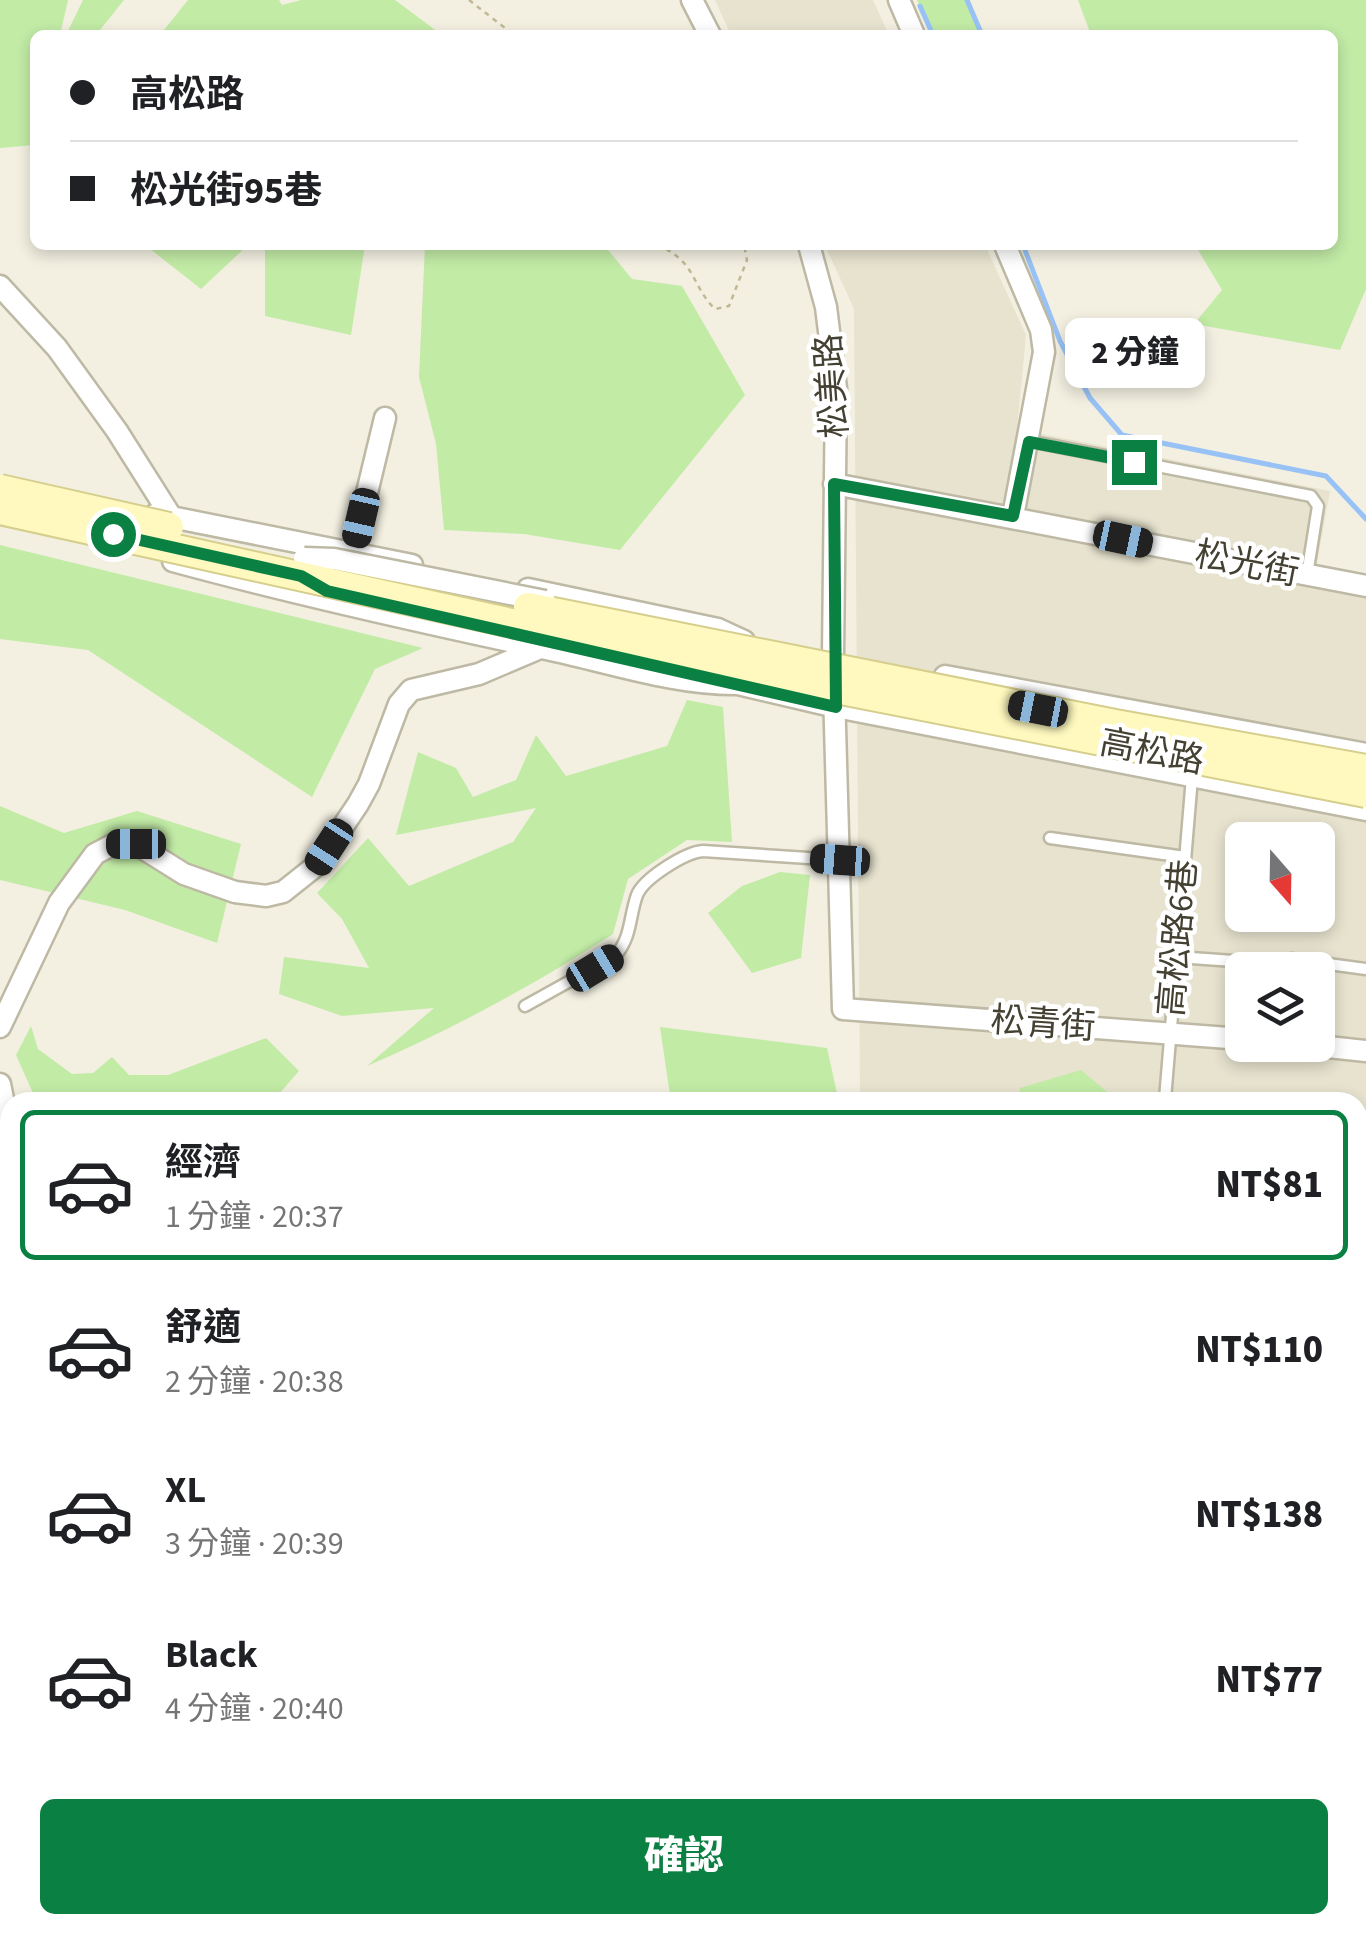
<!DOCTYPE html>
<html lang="zh-TW">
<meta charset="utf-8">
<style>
body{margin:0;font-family:"Source Sans 3","Noto Sans TC",sans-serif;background:#f6f6f6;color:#202124;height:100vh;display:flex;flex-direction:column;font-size:38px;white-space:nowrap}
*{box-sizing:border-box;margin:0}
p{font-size:32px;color:#757577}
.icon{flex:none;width:55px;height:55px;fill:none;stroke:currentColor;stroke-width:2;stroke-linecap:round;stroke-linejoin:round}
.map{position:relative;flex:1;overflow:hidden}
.panel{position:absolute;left:0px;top:1092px;width:1368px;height:842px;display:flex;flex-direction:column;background:#fff;border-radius:30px 30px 0 0;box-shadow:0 5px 15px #0003}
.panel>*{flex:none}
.guide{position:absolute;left:30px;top:30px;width:1308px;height:220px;border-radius:15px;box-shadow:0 5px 15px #0003;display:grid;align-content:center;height:220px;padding:0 40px;background:#fff}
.needle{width:65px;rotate:160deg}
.controls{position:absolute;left:1225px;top:822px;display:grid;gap:20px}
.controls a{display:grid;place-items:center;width:110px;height:110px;border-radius:15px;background:#fff;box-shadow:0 5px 15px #0003;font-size:50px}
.end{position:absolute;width:45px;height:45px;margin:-22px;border:12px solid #0b8043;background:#fff;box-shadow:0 0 0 5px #fff}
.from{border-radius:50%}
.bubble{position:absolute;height:70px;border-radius:15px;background:#fff;box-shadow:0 5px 15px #0003;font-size:32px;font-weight:800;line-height:70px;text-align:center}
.car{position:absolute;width:30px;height:60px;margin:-30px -15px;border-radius:12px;box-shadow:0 0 8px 2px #0007;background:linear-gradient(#222 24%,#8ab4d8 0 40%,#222 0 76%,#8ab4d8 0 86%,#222 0)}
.guide b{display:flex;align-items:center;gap:35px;height:95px;font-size:38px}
.guide b+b{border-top:2px solid #e0e0e0}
.guide i{width:25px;height:25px;background:#202124}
ul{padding:18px 0 0;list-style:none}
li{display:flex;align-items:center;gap:30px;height:150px;margin:0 20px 15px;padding:0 20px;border:5px solid transparent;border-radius:15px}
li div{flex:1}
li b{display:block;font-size:38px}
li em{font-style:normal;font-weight:800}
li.current{border-color:#0b8043}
li>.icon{width:90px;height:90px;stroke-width:1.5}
.action{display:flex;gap:20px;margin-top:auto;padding:20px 40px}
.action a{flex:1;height:115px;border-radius:15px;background:#0b8043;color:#fff;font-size:40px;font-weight:800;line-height:115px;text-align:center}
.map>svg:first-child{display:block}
</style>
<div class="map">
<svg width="1366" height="1933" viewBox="0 0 1366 1933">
<rect width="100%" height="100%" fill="#f3f0e2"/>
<path fill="#e7e3cf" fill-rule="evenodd" d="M715,0H873L889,35H731Z
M825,245H985L1026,335L1017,429L1330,491L1317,564L1366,574V1224L1358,1222V1102H888L860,1095L854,309ZM1242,840H1318V915H1242ZM1242,970H1318V1045H1242Z"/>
<path fill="#c2eba6" d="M0,0H68L60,35H35V145L0,148Z
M83,0H124L96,35H66Z
M188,0H279L282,5L301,0H395L442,35H160Z
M917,0H968L983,35H933Z
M1078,0H1366V289L1340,350L1194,324L1222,290L1195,245H1332V35H1091Z
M145,245H248L201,289Z
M265,245H365L351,335L265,316Z
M425,245H604L632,279L682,286L745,395L620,550L524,534L444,530L436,444L419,377Z
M0,545L423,648L375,669L312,797L88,650L0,639Z
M687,700L723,707L732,842L687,840L628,879L613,934C534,985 453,1029 367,1066L434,1008L342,1016L279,994L284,957L369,968L342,919L317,893L368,838L409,886L513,842L536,808L396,835L418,752L456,768L473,797L516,780L536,735L566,776L667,746Z
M0,806L64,833L137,811L241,844L217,943L125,910L0,880Z
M780,872L810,875L801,958L752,973L708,913L742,886Z
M31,1026L38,1049L72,1074L93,1073L112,1057L129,1075H168L266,1038L299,1071L272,1102H37L16,1055Z
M660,1027L827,1048L839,1102H671Z
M1081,1070L1119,1102H1018L1020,1088Z
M10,1162V1707L0,1705V1176Z
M1358,1233L1366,1234V1534L1358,1568Z
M1366,1649V1824L1358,1830V1663Z
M0,1820L10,1824V1925H677L674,1933H0Z"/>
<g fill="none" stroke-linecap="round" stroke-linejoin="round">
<path stroke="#98c2f6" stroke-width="5" d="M967,0L982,35
M920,6L933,35
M1023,245L1060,341L1090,398L1122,435L1326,476L1366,519"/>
<defs>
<path id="lane" d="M1029,441L1311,496L1318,506L1307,575
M1050,838L1185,857
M1177,957L1262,963
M1290,970L1291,959L1366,969
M525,1006L615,956C632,937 629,917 637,895C644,878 686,852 703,851L839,860
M1168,1102L1165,1099L1192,777
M1358,1161L1360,1162"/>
<path id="street" d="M692,0L710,35
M899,0L914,35
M809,245L826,307L836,388L833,656L843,1009L1242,1039
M1005,245L1041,330L1044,352L1013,516
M0,286L57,348L117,431L172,518L171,523
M834,484L1366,586
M156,514L412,565
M173,561C298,595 424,623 551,650C612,663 676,685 738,684
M350,563L385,418
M528,589L718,629L744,641
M945,676L1366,754
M725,681L836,707L1366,810
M0,1027L59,903L95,854L114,844H136L184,874L235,892L266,896L283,892L317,865L358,804L369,784L399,704L411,690L479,674L540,648
M1309,1045L1366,1051
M0,1084L5,1109L0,1121
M1358,1635L1366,1619
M1133,1933L1140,1925"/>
</defs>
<use href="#lane" stroke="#beb9a4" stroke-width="15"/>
<use href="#street" stroke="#beb9a4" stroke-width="25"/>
<path stroke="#c1b894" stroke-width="2.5" stroke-dasharray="5 5" stroke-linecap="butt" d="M469,0L514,35
M657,245C697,261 691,286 715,309L729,306L747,260L744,245"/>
<use href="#lane" stroke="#fff" stroke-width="10"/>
<use href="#street" stroke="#fff" stroke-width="20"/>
<defs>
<path id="street-bridge" d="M304,558L334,559L545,601"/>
<path id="secondary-bridge" d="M0,489L169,527
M0,510L602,643L1366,793
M528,607L1115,724L1366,769"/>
</defs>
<use href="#street-bridge" stroke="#beb9a4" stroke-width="25" stroke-linecap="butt"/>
<use href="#secondary-bridge" stroke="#d6ce8d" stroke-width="32" stroke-linecap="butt"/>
<use href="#street-bridge" stroke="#fff" stroke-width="20"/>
<use href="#secondary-bridge" stroke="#fff9bf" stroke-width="28"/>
</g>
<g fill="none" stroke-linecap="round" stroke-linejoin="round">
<path stroke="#0b8043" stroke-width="12" d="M113,534L301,576L327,591L836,707L834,484L1013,516L1029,442L1134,462"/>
</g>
<g text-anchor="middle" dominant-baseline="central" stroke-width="9" stroke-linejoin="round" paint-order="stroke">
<g font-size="35" fill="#444032" stroke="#fff">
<text transform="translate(832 386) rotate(-94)">松美路</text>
<text transform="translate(1247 564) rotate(11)">松光街</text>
<text transform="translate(1152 752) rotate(11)">高松路</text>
<text transform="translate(1178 938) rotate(-85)">高松路6巷</text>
<text transform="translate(1043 1024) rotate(4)">松青街</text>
</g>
</g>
</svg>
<div class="controls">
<a><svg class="needle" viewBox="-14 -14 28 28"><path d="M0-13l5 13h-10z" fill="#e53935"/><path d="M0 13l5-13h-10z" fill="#757577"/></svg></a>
<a><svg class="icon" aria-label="layers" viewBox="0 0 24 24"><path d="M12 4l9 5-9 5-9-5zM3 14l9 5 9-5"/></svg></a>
</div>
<i class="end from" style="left:113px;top:534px"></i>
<i class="end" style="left:1134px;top:462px"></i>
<div class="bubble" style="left:1065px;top:318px;width:140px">2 分鐘</div>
<i class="car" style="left:361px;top:518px;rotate:193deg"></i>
<i class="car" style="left:1123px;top:539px;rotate:102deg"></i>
<i class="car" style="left:1038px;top:709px;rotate:281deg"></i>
<i class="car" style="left:136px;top:844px;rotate:270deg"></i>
<i class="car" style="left:329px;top:847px;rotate:213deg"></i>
<i class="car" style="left:840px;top:860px;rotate:274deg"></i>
<i class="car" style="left:595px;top:968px;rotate:59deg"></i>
<div class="guide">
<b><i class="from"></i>高松路</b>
<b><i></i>松光街95巷</b>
</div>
<section class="panel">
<ul>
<li class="current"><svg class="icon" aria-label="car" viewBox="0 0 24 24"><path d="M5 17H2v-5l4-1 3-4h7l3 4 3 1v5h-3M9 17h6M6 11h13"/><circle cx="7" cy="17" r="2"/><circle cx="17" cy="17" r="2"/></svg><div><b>經濟</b><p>1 分鐘 · 20:37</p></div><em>NT$81</em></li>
<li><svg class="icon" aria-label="car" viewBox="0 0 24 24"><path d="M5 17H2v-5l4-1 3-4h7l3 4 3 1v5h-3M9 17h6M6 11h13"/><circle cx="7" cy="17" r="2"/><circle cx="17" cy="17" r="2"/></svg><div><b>舒適</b><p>2 分鐘 · 20:38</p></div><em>NT$110</em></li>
<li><svg class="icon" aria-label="car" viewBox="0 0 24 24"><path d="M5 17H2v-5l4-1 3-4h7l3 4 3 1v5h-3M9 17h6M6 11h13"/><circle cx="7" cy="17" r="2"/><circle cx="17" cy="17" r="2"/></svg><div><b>XL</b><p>3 分鐘 · 20:39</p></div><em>NT$138</em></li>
<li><svg class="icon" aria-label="car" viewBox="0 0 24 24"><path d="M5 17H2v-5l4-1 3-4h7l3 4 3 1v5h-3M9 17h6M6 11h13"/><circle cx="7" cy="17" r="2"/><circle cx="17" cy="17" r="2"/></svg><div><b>Black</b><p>4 分鐘 · 20:40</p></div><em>NT$77</em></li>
</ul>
<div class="action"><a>確認</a></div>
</section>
</div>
